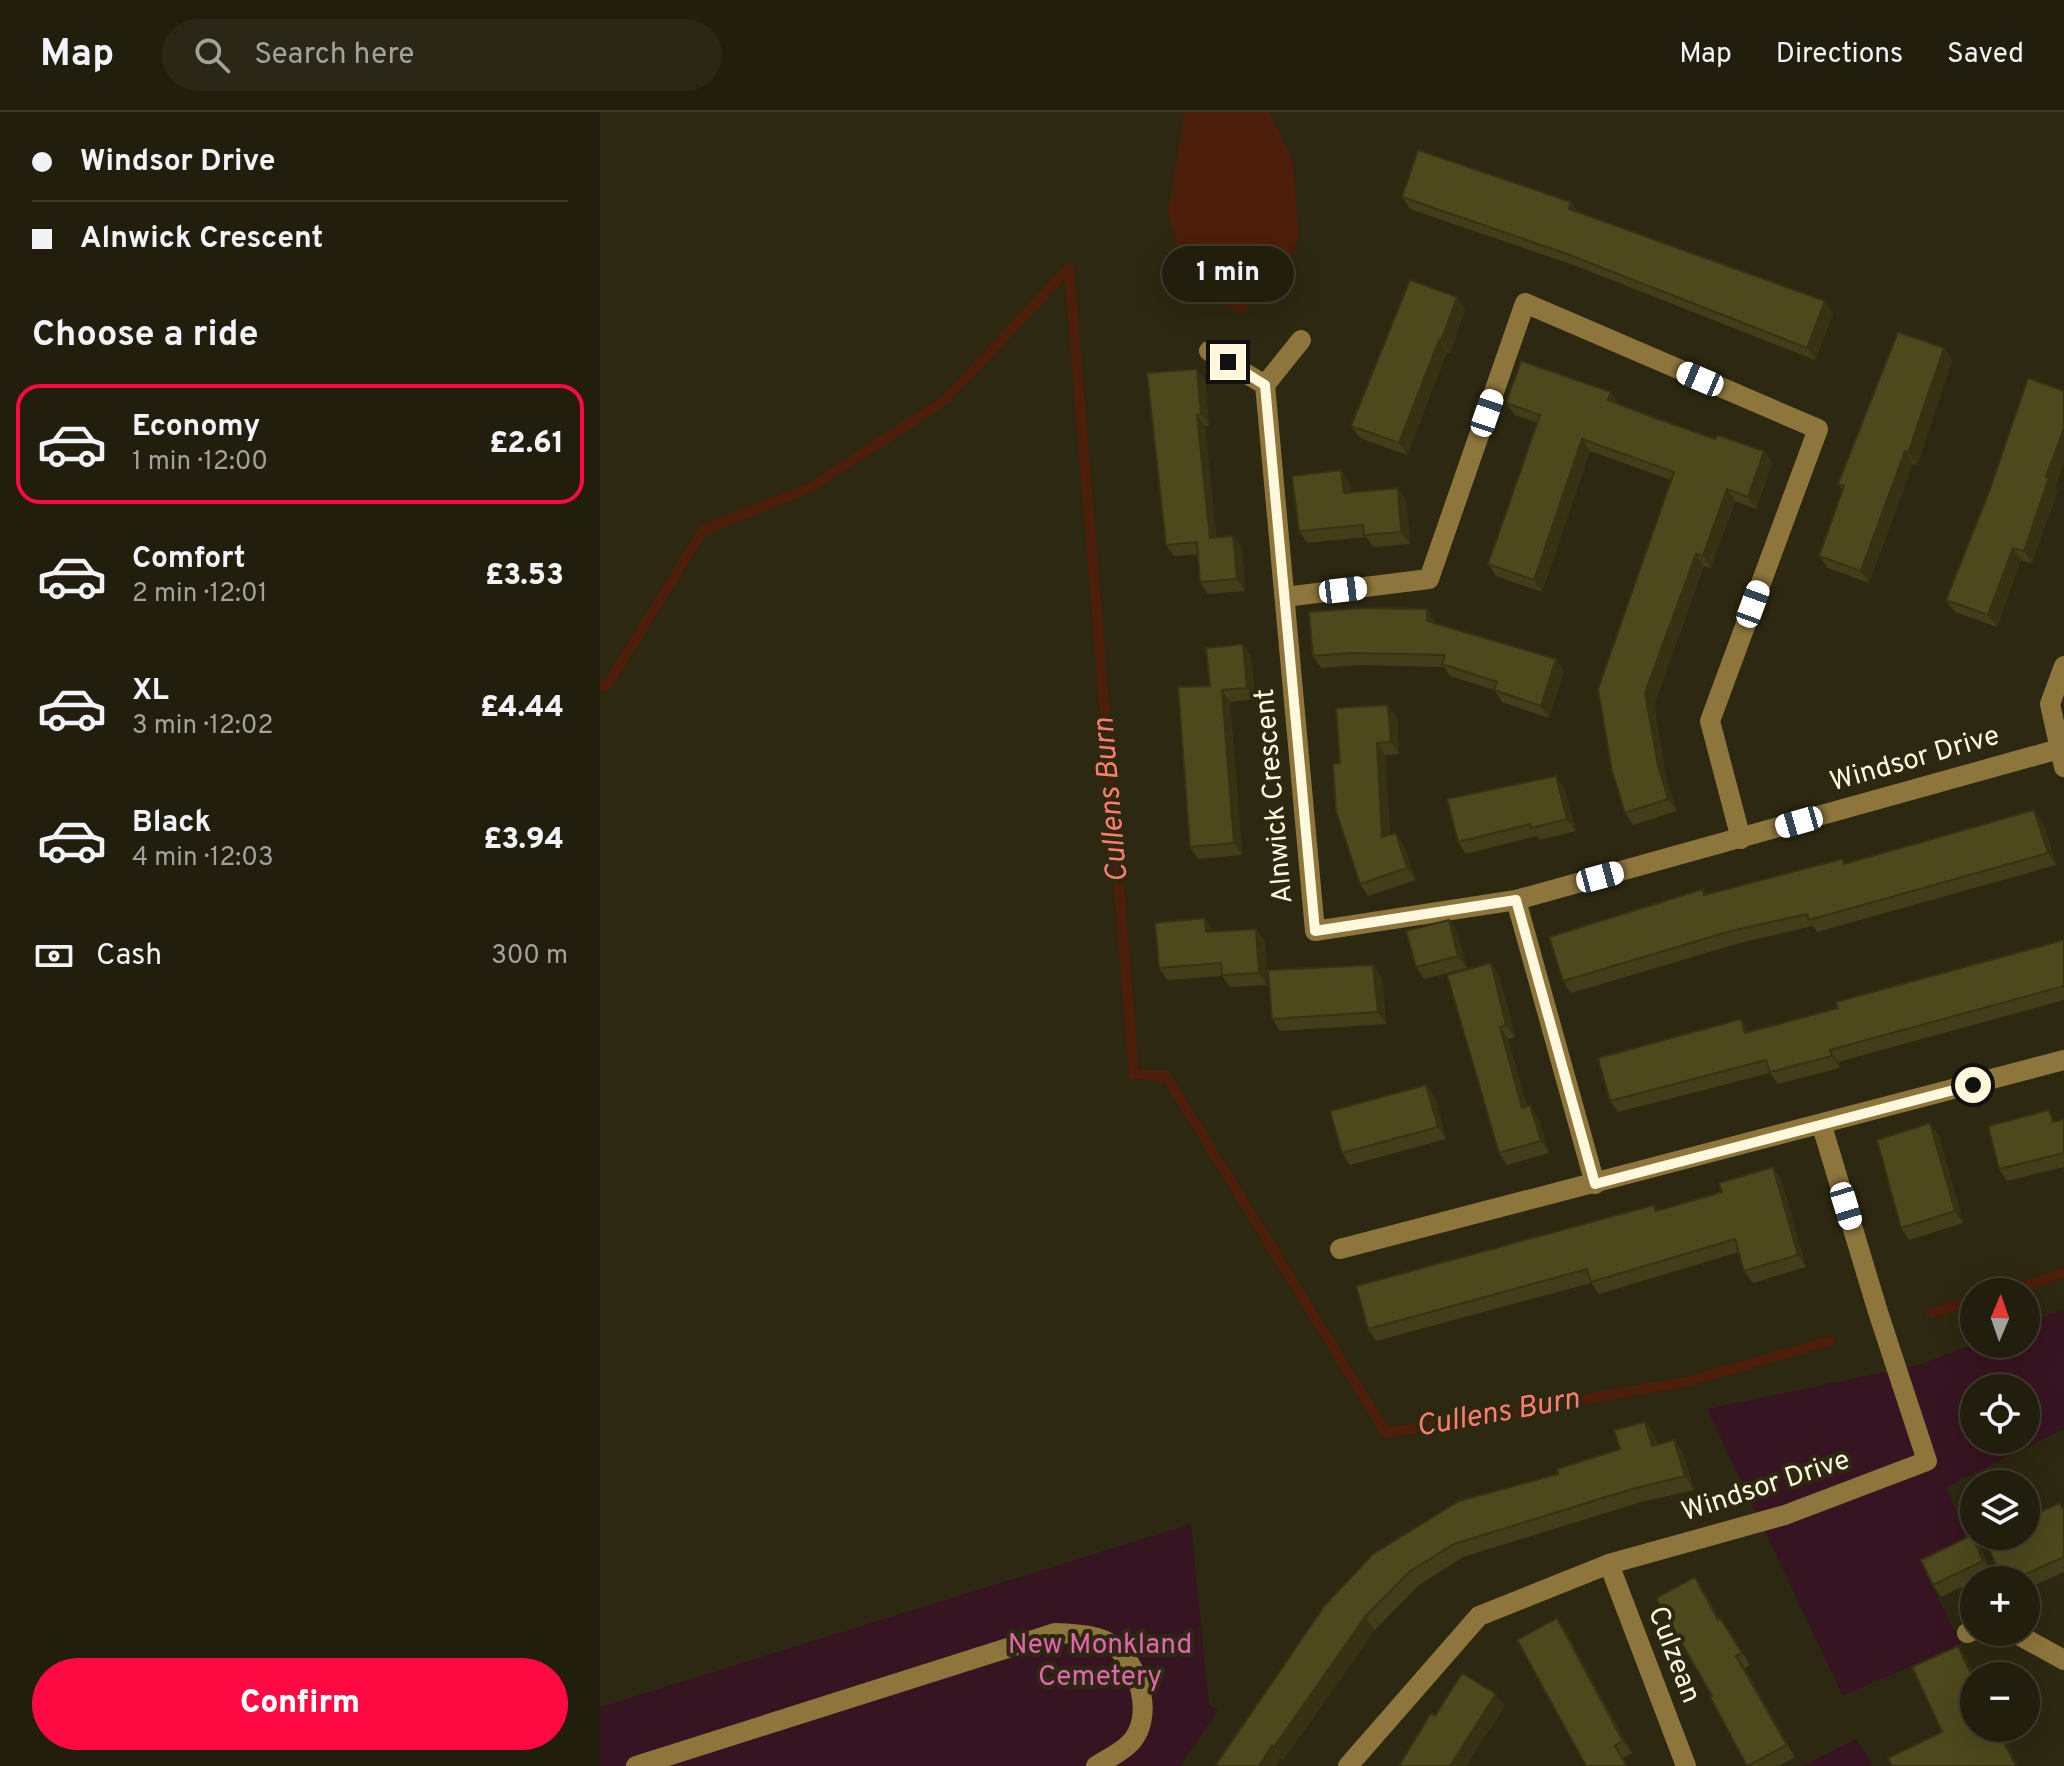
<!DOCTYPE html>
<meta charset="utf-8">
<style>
body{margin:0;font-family:Overpass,sans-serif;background:#2a2716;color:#f1f3f6;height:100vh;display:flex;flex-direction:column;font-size:30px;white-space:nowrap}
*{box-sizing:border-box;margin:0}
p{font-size:26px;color:#a2a29d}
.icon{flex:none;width:44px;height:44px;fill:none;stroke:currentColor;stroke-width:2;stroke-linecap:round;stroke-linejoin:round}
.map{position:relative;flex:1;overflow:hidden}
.drawer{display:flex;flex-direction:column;background:#221e0d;width:600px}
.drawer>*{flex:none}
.banner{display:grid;align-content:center;height:176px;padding:0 32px;background:#221e0d}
.needle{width:52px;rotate:2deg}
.controls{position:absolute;left:1360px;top:1166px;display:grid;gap:16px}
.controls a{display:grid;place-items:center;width:80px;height:80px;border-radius:50%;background:#221e0d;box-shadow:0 8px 32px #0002,0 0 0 2px #3f3c2e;font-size:40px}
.end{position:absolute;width:36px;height:36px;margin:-18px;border:10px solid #fff8dd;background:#111;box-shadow:0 0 0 4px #111}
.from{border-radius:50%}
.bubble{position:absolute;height:56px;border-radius:28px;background:#221e0d;box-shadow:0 8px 32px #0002,0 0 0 2px #3f3c2e;font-size:26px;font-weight:800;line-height:56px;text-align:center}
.car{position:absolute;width:24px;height:48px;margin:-24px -12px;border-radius:10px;box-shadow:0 0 6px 2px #0007;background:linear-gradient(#fff 24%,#345 0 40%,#fff 0 76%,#345 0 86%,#fff 0)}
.banner b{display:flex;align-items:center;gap:28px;height:76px;font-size:30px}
.banner b+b{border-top:2px solid #3f3c2e}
.banner i{width:20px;height:20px;background:#f1f3f6}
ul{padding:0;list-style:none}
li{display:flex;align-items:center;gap:24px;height:120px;margin:0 16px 12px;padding:0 16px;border:4px solid transparent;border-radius:24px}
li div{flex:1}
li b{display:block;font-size:30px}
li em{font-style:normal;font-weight:800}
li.active{border-color:#ff0943}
li>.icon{width:72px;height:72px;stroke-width:1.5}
h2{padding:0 32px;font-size:36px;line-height:96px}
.pay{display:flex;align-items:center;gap:20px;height:88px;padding:0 32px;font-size:30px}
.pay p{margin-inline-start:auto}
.action{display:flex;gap:16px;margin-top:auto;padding:16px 32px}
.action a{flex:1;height:92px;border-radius:48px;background:#ff0943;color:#fff;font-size:32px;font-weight:800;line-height:92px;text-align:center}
header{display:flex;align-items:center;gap:48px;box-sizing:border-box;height:112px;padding:0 40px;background:#221e0d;border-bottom:2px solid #3f3c2e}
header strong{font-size:38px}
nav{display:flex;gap:44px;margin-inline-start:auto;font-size:28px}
.search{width:560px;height:72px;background:#2a2716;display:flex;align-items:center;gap:20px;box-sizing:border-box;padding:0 28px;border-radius:44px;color:#a2a29d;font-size:30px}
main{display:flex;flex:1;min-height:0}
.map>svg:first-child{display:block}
</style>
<header>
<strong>Map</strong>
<div class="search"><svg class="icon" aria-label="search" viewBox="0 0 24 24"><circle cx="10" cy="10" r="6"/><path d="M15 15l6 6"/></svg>Search here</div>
<nav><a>Map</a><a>Directions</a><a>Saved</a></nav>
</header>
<main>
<section class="drawer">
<div class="banner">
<b><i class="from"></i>Windsor Drive</b>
<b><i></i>Alnwick Crescent</b>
</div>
<h2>Choose a ride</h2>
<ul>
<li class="active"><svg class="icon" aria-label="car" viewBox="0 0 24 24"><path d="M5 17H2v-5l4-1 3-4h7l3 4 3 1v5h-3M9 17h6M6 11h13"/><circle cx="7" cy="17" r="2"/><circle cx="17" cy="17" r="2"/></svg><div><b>Economy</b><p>1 min · 12:00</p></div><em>£2.61</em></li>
<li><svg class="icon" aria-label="car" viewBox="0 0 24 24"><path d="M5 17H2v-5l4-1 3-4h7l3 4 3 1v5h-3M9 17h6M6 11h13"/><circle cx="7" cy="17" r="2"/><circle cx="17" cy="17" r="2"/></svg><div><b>Comfort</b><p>2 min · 12:01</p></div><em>£3.53</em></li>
<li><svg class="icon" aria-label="car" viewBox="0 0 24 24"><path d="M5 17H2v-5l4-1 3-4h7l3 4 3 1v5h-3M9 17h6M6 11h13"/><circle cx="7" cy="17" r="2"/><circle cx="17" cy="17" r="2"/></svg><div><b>XL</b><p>3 min · 12:02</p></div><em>£4.44</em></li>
<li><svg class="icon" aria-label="car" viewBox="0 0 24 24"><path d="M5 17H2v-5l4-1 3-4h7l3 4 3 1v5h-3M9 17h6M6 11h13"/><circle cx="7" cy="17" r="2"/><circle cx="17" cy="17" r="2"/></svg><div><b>Black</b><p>4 min · 12:03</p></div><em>£3.94</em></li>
</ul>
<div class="pay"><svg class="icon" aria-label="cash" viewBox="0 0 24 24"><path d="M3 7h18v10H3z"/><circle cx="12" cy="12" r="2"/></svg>Cash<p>300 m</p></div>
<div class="action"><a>Confirm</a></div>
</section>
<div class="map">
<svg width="1464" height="1654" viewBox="0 0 1464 1654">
<rect width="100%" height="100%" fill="#2d2811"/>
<path fill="#371421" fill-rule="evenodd" d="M1464,1197V1317L1346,1375L1371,1436L1324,1457L1361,1532L1243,1584L1107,1297L1319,1253L1374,1232H1426V1212ZM1374,1276H1426V1328H1374Z
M591,1412L609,1593L618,1598L580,1654H0V1595Z
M1257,1627L1272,1654H1203Z"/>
<path fill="#4d1e0a" d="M585,0H669L692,45L699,125L681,169L640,202L585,167L568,99Z"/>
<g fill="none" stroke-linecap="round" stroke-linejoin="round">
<path stroke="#4d1e0a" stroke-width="10" d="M0,574H7L103,418L209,376L344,289L469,156L534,962L566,964L786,1321L1086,1270L1230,1229
M1403,1180L1464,1161
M1331,1201L1374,1188"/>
<path stroke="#8d753b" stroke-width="20" d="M609,239L665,273L715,819L916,788L1459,637
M665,273L701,228
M685,485L829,467L925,191L1218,317L1110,609L1141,727
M1464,554L1450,592L1464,655
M916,788L995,1072
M740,1137L1464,948
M1009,1452L1086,1654
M1413,1520L1464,1548
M1367,1521L1374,1518
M36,1654L455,1521C474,1522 498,1522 514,1534C539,1552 554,1603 532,1629C524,1639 507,1647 496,1654
M748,1654L879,1504L1009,1452L1185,1403L1327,1349L1278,1200L1222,1014"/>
</g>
<path fill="#433e19" d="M802,85L971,90L978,100L1233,201L1215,248L976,154L810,97Z
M857,185L865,197L850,241L847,240L807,343L760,326L751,314Z
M1352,248L1317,353L1313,351L1269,471L1228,456L1219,444L1243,379L1238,372Z
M605,268L609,314H605L616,425L642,435L645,479L608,482L600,470L598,442L574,444L566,433Z
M906,291L1019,292L1115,327L1164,339L1172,351L1156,397L1135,389L1111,456L1104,454L1054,593L1066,665L1077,699L1033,713L1025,701L1071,368L990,339L942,480L896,464L888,452L938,311L915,303Z
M750,370L751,380L798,376L806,388L810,432L773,435L766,425L707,431L699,419Z
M1456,374L1458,378L1432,451L1421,448L1397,515L1355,500L1346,488Z
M827,497L835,509V511L964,559L949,606L902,590L894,578L850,564L844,555L759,553L721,556L713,544Z
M643,532L651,544L655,587L630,590L642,743L598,747L590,735L610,574Z
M797,605L799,642L785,643L790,723L804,733L816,768L768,784L760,772L740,651Z
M964,676L976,719L940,728L937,724L866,742L858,730Z
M1443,710L1456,753L1217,820L1213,814L1140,831L971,881L963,869L1103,777L1106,782Z
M605,806L614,820L665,829L667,873L630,875L622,864L567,868L559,856Z
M849,808L857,820L867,856L824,867L816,855Z
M1464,828V888L1238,950L1240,956L1178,972L1170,961L1018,1000L1010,989L1150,919L1238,896Z
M891,851L899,863L915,925L908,927L927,994L930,993L938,1005L949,1041L907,1053L899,1041Z
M782,865L786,912L680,919L672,907Z
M835,985L846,1027L750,1053L742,1041Z
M1464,1007V1055L1407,1069L1399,1057L1457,1009Z
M1339,1023L1363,1111L1309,1128L1301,1116Z
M1181,1067L1206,1155L1153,1171L1144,1159L1139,1140L999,1182L991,1171L776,1229L768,1217L1054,1093L1058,1099Z
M1045,1310L1055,1323L1057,1332L1074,1328L1083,1341L1094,1378L1041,1390L863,1445L819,1473L775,1518L683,1648L681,1646L615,1654L725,1493L958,1362L1020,1337Z
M1460,1391L1463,1395H1464V1460L1426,1477V1468H1403Z
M1380,1435L1392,1461L1377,1468H1374V1469L1341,1485L1333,1473Z
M1103,1477L1119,1507L1129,1518L1150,1553L1145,1556L1195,1645L1178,1654H1147L1112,1584Z
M957,1506L965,1518L1032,1641L1023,1646L1028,1654H986Z"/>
<path fill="#373214" d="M971,90L979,102L969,97Z
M857,185L865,197L850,241L841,229Z
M1225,189L1233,201L1215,248L1207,236Z
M839,228L847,240L807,343L799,331Z
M1344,236L1352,248L1317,353L1308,341Z
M597,257L605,268L609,314L601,302Z
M1011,280L1019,292L1008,288Z
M597,303L605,314L618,437L610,426Z
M1464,316V351L1456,374L1458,378L1432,451L1424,439L1446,365Z
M982,327L990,339L942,480L934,468Z
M1164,339L1172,351L1156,397L1148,385Z
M1305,339L1313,351L1269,471L1261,459Z
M741,358L750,370L752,393L744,381Z
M798,376L806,388L810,432L801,420Z
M1127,377L1135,389L1111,456L1103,444Z
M633,424L642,435L645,479L637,467Z
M1413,436L1421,448L1397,515L1388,503Z
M1096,442L1104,454L1054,593L1066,665L1077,699L1068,687L1058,653L1045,581Z
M827,497L835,509V521L827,509Z
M643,532L651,544L655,587L647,576Z
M956,547L964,559L949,606L941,594Z
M622,578L630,590L642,743L634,731Z
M788,593L797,605L799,642L791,630Z
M777,631L785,643L791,737L782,725Z
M956,664L964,676L976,719L967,707Z
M1434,698L1443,710L1456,753L1448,741Z
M796,721L804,733L816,768L807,756Z
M605,806L613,818L615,832L606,820Z
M849,808L857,820L867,856L858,844Z
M656,817L665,829L667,873L659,861Z
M891,851L899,863L915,925L906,913Z
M773,853L782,865L786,912L778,900Z
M1141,907L1149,919L1153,933L1145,921Z
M900,915L908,927L931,1008L922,996Z
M1230,938L1238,950L1240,956L1232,944Z
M826,973L835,985L846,1027L838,1015Z
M930,993L938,1005L949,1041L941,1029Z
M1330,1011L1339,1023L1363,1111L1355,1099Z
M1173,1055L1181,1067L1206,1155L1198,1143Z
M1045,1310L1055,1323L1062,1347L1052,1334Z
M1074,1328L1083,1341L1094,1378L1085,1364Z
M1372,1423L1380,1435L1392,1461L1383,1449Z
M1095,1465L1103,1477L1126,1520L1118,1508Z
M765,1505L775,1518L683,1648L674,1635Z
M957,1506L965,1518L1032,1641L1023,1629Z
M1358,1534L1366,1545L1375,1564L1374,1568Z
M1136,1544L1145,1556L1195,1645L1187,1633Z
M896,1582L905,1594L866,1654H850Z
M1397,1616H1400L1418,1654H1416Z
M672,1633L681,1646L676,1654H659Z"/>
<path fill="#4e481d" stroke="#373214" stroke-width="2" d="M818,38L971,90L969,97L1225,189L1207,236L967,142L802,85Z
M810,168L857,185L841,229L839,228L799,331L751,314Z
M1298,220L1344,236L1308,341L1305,339L1261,459L1219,444L1244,374L1238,372Z
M921,249L1011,280L1008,288L1052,305L1115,327L1117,323L1164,339L1148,385L1127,377L1103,444L1096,442L1045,581L1058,653L1068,687L1025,701L1012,659L998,577L1074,360L982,327L934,468L888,452L940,303L906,291Z
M597,257L601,302L597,303L610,426L633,424L637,467L600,470L597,430L566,433L547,261Z
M1428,266L1464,279V316L1446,365L1449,366L1424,439L1413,436L1388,503L1346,488L1389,380Z
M741,358L744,381L798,376L801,420L764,423L763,413L699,419L692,364Z
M759,496L827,497V509L956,547L941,594L894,578L897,570L842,552L845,543L751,541L713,544L709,500Z
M643,532L647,576L622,578L634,731L590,735L578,575L610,574L606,536Z
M788,593L791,630L777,631L782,725L796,721L807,756L760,772L736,699L733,652L740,651L736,596Z
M956,664L967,707L931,716L930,712L858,730L847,687Z
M1434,698L1448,741L1209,808L1207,802L1131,819L963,869L949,825L1103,777L1104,783L1242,747L1244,752Z
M605,806L606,820L656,817L659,861L622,863L621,851L559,856L555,811Z
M849,808L858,844L816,855L806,819Z
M1464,828V874L1230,938L1232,944L1170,960L1166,948L1010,989L998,946L1141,907L1145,921L1238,896L1236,890Z
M891,851L906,913L900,915L922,996L930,993L941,1029L899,1041L847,863Z
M773,853L778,900L672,907L668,858Z
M826,973L838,1015L742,1041L730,999Z
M1449,998L1453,1010L1464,1007V1041L1399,1057L1388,1014Z
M1330,1011L1355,1099L1301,1116L1277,1028Z
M1173,1055L1198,1143L1144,1159L1135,1127L991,1170L987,1157L768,1217L756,1174L1054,1093L1056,1099L1122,1080L1119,1071Z
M1045,1310L1052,1334L1074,1328L1085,1364L1032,1377L854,1432L809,1460L765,1505L674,1635L672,1633L659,1654H615L725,1493L773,1442L859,1389L958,1362L957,1357L1020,1337L1014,1318Z
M1460,1391L1462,1396L1464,1395V1445L1412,1468H1403L1383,1424H1426V1406Z
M1372,1423L1383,1449L1333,1473L1321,1448Z
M1095,1465L1118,1508L1120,1506L1142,1541L1136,1544L1187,1633L1147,1654L1110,1585L1112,1584L1056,1486Z
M957,1506L1023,1629L1015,1634L1027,1654H986L917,1528Z
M1358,1534L1374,1568V1616H1397L1416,1654H1292L1288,1646L1342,1620L1312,1555Z
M862,1561L896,1582L850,1654H799L831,1601L835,1604Z"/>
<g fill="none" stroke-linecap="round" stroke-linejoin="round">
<path stroke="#fff8dd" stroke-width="10" d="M628,250L665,273L715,819L916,788L995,1072L1373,973"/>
</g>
<g text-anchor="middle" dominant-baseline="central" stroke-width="8" stroke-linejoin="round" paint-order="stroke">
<g font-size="28" fill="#fff8dd" stroke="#2d2811">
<text transform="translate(1315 648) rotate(-16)">Windsor Drive</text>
<text transform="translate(675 684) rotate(-95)">Alnwick Crescent</text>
<text transform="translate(1166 1375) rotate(-18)">Windsor Drive</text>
<text transform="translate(1073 1543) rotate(69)">Culzean</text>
</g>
<g font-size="28" fill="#e464af" stroke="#2d2811">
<text x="500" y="1534">New Monkland<tspan x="500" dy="32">Cemetery</tspan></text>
</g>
<g font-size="30" font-style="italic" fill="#ff7e6b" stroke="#2d2811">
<text transform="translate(512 688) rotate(-95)">Cullens Burn</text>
<text transform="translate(898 1302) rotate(-10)">Cullens Burn</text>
</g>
</g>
</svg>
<div class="controls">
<a><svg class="needle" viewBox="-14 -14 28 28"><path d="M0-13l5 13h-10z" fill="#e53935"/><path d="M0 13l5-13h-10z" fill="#a2a29d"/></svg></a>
<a><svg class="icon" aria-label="locate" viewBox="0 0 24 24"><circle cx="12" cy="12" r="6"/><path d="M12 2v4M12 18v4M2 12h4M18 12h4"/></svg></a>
<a><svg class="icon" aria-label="layers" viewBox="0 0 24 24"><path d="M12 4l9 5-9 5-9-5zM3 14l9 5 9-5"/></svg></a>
<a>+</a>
<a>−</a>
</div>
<i class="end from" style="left:1373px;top:973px"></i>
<i class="end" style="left:628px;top:250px"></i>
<div class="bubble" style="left:562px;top:134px;width:132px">1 min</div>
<i class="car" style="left:1100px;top:267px;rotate:293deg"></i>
<i class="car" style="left:887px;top:301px;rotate:19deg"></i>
<i class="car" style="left:743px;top:478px;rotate:83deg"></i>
<i class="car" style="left:1153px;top:492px;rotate:20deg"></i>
<i class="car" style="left:1199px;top:710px;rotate:254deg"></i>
<i class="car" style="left:1000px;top:765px;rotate:75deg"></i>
<i class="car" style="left:1246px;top:1094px;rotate:163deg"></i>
</div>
</main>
